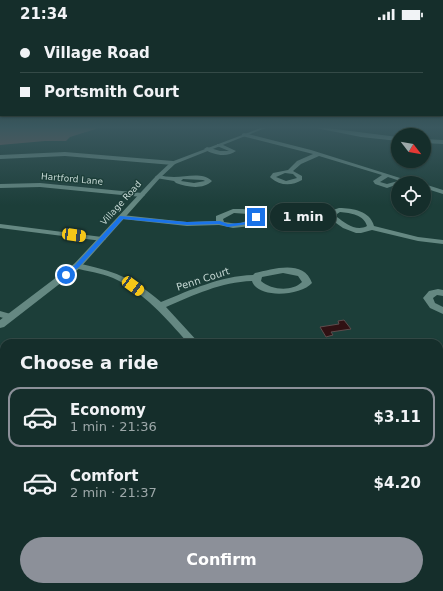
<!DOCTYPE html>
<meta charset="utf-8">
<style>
body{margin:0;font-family:"DejaVu Sans",sans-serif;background:#223a37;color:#f1f3f6;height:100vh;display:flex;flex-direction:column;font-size:15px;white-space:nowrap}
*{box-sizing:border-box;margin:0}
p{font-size:13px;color:#9da8a9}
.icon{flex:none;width:22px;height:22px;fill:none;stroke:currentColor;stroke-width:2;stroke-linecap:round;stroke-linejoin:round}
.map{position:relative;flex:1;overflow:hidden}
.drawer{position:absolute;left:0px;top:311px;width:443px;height:252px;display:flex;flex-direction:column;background:#152e2b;border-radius:12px 12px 0 0;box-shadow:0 1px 3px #0004,0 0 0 1px #344a47}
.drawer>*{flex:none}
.top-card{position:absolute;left:0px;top:0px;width:443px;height:88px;box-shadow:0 1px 3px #0004,0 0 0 1px #344a47;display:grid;align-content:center;height:88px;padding:0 20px;background:#152e2b}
.needle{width:26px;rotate:121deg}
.fabs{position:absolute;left:391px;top:100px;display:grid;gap:8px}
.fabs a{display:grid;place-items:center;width:40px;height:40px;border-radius:50%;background:#152e2b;box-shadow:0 1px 3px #0004,0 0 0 1px #344a47;font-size:20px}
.end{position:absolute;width:18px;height:18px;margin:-9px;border:5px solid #1a73e8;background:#fff;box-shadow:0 0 0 2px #fff}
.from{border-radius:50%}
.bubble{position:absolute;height:28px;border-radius:14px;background:#152e2b;box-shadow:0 1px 3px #0004,0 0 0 1px #344a47;font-size:13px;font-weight:600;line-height:28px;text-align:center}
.car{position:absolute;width:12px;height:24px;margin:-12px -6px;border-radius:5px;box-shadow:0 0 3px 1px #0007;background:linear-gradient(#f5c518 24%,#345 0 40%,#f5c518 0 76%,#345 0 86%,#f5c518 0)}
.top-card b{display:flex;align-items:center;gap:14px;height:38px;font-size:15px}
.top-card b+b{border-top:1px solid #344a47}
.top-card i{width:10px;height:10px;background:#f1f3f6}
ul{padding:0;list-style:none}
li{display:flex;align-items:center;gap:12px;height:60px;margin:0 8px 6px;padding:0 12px;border:2px solid transparent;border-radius:12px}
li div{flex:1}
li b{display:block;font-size:15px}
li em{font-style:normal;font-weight:600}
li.active{border-color:#8c9099}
li>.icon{width:36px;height:36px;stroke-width:1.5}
h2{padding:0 20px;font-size:18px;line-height:48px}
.cta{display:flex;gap:8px;margin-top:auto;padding:8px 20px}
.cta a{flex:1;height:46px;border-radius:24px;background:#8c9099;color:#fff;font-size:16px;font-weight:600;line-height:46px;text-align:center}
.status{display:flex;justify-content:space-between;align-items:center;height:28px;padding:0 20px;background:#152e2b;direction:ltr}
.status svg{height:11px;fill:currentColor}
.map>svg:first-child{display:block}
</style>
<div class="status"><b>21:34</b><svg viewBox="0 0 49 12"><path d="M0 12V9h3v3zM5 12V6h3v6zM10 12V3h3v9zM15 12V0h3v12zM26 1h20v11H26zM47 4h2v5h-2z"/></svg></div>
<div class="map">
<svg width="443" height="563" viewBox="0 0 443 563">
<rect width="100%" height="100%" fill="#1c3e39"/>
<path fill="#755859" d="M0,99H102L70,109L66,113H45L0,117Z"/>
<path fill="#301113" stroke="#5d4d4d" d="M344,292L351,301L331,304L333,307L326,309L320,299L339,296L338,293Z
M0,438H4V523H0Z
M198,559H266L262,563H212Z"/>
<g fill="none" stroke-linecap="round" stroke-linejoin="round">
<path stroke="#5d4d4d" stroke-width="4.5" d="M439,526L443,527"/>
<path fill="#658882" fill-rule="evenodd" d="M311,99H319L398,109V113L361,109Z
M244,105L311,122L416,155H406L388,149L380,154L387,156L398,153L401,155L387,160L375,156L373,153L382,147L319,128L301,136L293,143L302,148V152C292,158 280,158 271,150L270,149L273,145L288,142L297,133L313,126L242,108V106ZM285,145L293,146L297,150L286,153L276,149Z
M424,111L443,112V116L424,115Z
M217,116H221L236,123C227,130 213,127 204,121L207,119L220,123H229L217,118Z
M65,124L173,133L176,135L173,137L65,128L0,131V127Z
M158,147C163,148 169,149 174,149C187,149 202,144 212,153C203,162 187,159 176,155L174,153L156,150L155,149ZM183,151L203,152L205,153L194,155L181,153Z
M40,155L142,165L145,167L142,169L40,159L0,160V156Z
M424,156L443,162V166L424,160Z
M339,180C353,180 370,183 374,198L418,209L443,212V216L418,213L372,202L361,205H356L343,200L329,190L330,183ZM340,184C351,185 364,187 367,198C356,204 345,195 337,189V186Z
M233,181C242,181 258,180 260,192L251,198L233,200L219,197L187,198L122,191L118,189L122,187L187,194L216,193V188ZM234,185L248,186L252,191L238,196L224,194L223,191Z
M0,196L102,209L106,211L102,213L0,200Z
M77,235C113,243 132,249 161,274C191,262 220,248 253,247L255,245C273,241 304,231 312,255C301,268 257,271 252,253C221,254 194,267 166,279L199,315H188C166,290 144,264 113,250C101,245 87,243 74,240L73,238L74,236ZM283,245L298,248L302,254C292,264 271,262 261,253L262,249Z
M438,261L443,262V268L437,267L433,270L435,275L443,279V286L430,280L423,270L429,263Z
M0,283L14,287L15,289L10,292L0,289Z
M4,327V336L0,337V328Z
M443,331V340L439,341V332Z
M0,347L4,348V356L0,355Z"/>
<path fill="#658882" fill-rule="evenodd" d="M263,99H268L175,136L160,150L80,240L4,299L0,300V292L74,236L156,148L171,134Z"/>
</g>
<linearGradient id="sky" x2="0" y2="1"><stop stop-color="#0f221f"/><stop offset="0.56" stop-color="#3a585f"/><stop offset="1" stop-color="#3a585f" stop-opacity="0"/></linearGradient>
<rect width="443" height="177" fill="url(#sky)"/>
<path fill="#1a73e8" d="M256,187L258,189L255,195L228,199L219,196L187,197L123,191L79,239L68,248L63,247L75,237L120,188L187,194L220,193L228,196L248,194L251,193Z"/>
<g text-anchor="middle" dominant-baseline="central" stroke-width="3" stroke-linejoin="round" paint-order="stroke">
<g font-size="9" fill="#c6d8d4" stroke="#1c3e39">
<text transform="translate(72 151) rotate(5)">Hartford Lane</text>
<text transform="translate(121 175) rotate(-48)">Village Road</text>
</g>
<g font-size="10" fill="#c6d8d4" stroke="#1c3e39">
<text transform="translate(203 251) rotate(-18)">Penn Court</text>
</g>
</g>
</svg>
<div class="fabs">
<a><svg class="needle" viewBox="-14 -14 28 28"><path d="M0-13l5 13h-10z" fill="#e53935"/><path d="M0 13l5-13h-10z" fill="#9da8a9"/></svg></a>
<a><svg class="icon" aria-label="locate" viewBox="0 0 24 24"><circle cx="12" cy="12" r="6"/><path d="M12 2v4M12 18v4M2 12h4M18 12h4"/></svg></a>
</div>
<i class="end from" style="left:66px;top:247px"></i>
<i class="end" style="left:256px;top:189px"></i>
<div class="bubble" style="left:270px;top:175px;width:66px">1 min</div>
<i class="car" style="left:74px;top:207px;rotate:98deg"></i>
<i class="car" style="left:133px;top:258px;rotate:126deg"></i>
<div class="top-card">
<b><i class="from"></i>Village Road</b>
<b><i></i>Portsmith Court</b>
</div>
<section class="drawer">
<h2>Choose a ride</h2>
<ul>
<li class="active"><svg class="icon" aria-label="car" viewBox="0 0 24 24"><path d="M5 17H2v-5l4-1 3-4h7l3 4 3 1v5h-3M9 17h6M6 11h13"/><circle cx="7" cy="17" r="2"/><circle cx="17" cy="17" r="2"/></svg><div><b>Economy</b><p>1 min · 21:36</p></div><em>$3.11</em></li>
<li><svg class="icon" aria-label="car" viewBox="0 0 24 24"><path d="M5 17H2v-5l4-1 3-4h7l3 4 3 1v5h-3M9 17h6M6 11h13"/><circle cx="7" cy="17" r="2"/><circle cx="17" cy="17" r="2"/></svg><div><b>Comfort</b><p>2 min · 21:37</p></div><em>$4.20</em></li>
</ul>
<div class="cta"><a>Confirm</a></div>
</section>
</div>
